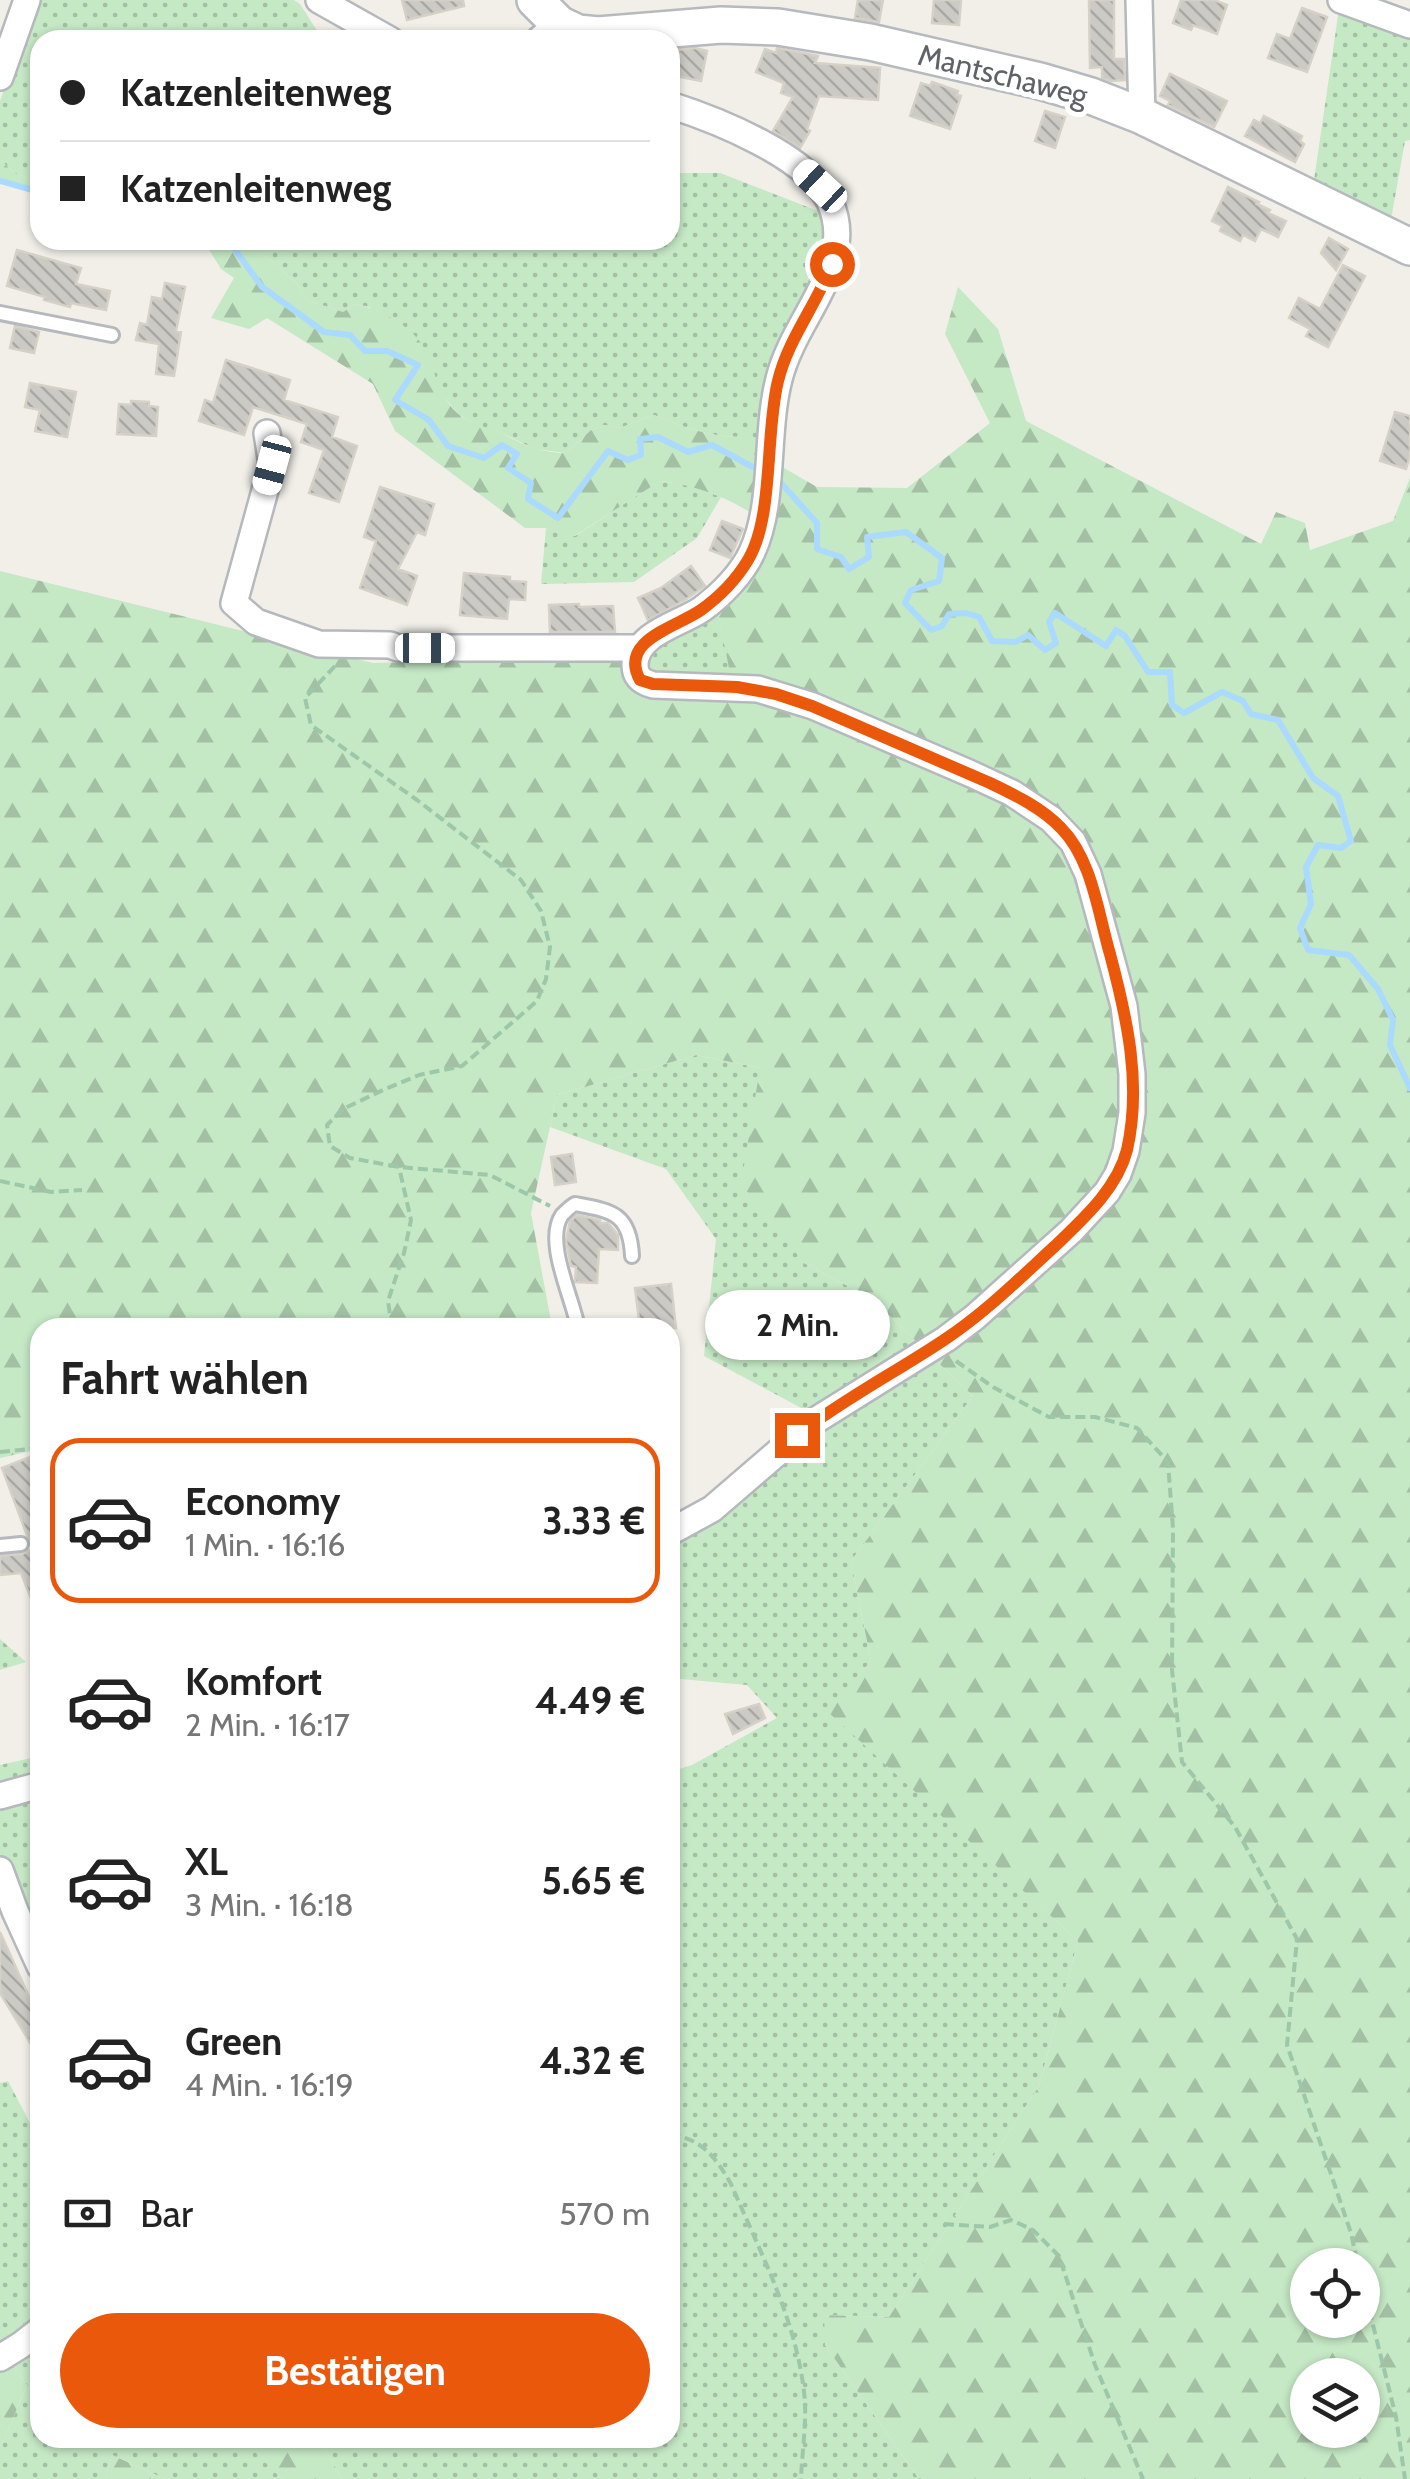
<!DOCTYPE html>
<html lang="de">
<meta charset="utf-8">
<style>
body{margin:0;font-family:Cabin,sans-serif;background:#f2f2f2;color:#222;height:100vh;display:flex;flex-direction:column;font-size:38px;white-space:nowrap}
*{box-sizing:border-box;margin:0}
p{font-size:32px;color:#767676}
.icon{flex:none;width:55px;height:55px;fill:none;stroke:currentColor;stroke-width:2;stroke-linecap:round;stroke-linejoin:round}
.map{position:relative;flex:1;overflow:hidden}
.side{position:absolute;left:30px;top:1318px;width:650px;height:1130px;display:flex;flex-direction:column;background:#fff;border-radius:30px;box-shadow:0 2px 8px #0004}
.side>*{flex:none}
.top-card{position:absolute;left:30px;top:30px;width:650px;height:220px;border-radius:30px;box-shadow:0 2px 8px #0004;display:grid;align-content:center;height:220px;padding:0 30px;background:#fff}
.controls{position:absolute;left:1290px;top:2248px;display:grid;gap:20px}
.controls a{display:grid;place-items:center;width:90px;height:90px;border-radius:50%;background:#fff;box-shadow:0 2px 8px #0004;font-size:50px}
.end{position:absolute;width:45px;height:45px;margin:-22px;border:12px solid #ea580c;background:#fff;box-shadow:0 0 0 5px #fff}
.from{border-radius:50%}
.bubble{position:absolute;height:70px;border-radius:35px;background:#fff;box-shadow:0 2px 8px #0004;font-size:32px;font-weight:800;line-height:70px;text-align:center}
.car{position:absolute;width:30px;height:60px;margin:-30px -15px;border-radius:12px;box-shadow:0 0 8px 2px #0007;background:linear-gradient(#fff 24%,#345 0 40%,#fff 0 76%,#345 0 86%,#fff 0)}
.top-card b{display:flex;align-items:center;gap:35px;height:95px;font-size:38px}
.top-card b+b{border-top:2px solid #e0e0e0}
.top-card i{width:25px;height:25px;background:#222}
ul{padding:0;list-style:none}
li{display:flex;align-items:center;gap:30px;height:165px;margin:0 20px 15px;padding:0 10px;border:5px solid transparent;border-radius:30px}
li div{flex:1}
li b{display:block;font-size:38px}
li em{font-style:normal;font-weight:800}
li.on{border-color:#ea580c}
li>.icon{width:90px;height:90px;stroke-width:1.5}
h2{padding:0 30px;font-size:45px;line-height:120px}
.pay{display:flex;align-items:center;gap:25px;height:110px;padding:0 30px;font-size:38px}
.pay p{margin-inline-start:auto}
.action{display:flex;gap:20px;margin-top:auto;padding:20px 30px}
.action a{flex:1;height:115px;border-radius:60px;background:#ea580c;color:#fff;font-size:40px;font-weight:800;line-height:115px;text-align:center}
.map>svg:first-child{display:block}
</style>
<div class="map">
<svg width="1410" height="2479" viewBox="0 0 1410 2479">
<defs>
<pattern id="grass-dots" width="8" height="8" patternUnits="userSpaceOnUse" patternTransform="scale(2.5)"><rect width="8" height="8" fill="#c5e8c5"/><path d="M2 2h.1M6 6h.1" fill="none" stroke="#a3c0a4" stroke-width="1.8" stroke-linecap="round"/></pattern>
<pattern id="forest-firs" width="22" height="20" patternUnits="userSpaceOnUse" patternTransform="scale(2.5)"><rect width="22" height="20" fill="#c5e8c5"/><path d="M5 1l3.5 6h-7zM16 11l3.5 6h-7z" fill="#a3c0a4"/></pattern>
<pattern id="building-back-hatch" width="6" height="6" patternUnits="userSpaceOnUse" patternTransform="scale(2.5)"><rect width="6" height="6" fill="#cccac5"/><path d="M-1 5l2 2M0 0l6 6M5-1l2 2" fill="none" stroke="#a9a8a4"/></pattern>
</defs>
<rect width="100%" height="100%" fill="#f1efe8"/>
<path fill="url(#grass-dots)" d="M36,0H294L300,4L323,40H40V182L14,173L0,159V101Z
M1339,9L1410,29V140L1405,141L1390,225L1313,187Z
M670,173H720L818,211L819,200L830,232L760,463L741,437C709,437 683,427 654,415L620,428L604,425L591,430L566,453L535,449L506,435L477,426L458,414L441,393L431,368L369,307L356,304L343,312L309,301L297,284L271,260L236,240H670Z
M659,481L689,485L721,497L697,538L634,582L541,584L546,528L575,536Z
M717,607L732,681L658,680L648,669V655L661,640Z
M696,1055L760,1068L804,1263L871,1298L973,1396L851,1561L871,1661L828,1711L1078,1941L1039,2086L889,2317L825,2315V2345L919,2479H342L319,2438H670V1772L692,1765L777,1718L747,1685L670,1678V1525L732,1485L773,1446L805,1410L704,1356L716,1239L666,1169L550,1127L557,1095Z
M0,1639L26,1662L0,1670Z
M40,1756V1982L0,1888V1765Z
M8,2081L32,2127L36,2202L40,2205V2438H274L257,2453L282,2479H165L112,2455L105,2479H0V2449L27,2385L0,2348V2083Z"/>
<path fill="url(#forest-firs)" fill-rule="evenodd" d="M0,159L14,173L40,182V197L0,180Z
M203,240L239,241L271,260L297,284L309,301L343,312L356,304C377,309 402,321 417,338C435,359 434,391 457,413C472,426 490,427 507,436C526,446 543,453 566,453L591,430L604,425L620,428L654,415C683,427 709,437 741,437C767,459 759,487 757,517C728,497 695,485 660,481L574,536L546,528H525L395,431L373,384L267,318L249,329L211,318L234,278L221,269Z
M958,287L998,329L1026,421L1261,544L1276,512L1305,523L1310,550L1393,521L1410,478V2479H919L825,2345L824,2315L889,2317L1039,2086L1078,1941L827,1711L871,1661L851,1561L973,1396L871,1298L804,1263L741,1184L760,1068L696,1055L557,1095L531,1213L552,1327L40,1328V1449L0,1458V571L373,663L620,657L624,682L735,699L717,607L777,464L817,487L907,488L990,423L945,334ZM1308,2265H1362V2320H1308ZM1308,2375H1362V2430H1308Z
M0,2348L27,2385L0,2449Z
M274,2438H319L342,2479H282L256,2453Z
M112,2455L165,2479H105Z"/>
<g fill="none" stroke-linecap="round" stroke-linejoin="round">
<path stroke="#aadaff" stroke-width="6" d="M0,181L29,189L40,186
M175,240H177
M228,240L262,287L324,332L350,335L365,351H387L418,365L395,400L429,420L448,446L484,458L502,445L517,454L508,468L531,483L528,499L558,518L608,451L628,460L641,455L640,439L658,437L688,452L712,445L760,471
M775,480L781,483L817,523V549L841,557L849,569L869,557L867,537L906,532L942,558L939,581L911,590L905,603L931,630L942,626L949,614L966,613L979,617L992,641L1016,642L1028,635L1045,650L1056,643L1049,622L1055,613L1106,646L1116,630L1125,636L1148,672H1170L1172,705L1184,713L1222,692L1243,701L1251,714L1278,720L1313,778L1338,796L1351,841L1341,848L1318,845L1306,867L1311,904L1300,928L1308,950L1349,955L1378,989L1393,1020L1390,1045L1410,1088"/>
</g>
<path fill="url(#building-back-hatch)" stroke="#d6d1c6" stroke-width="2.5" d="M402,0H463L464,6L407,20Z
M858,0H883L879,22L855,18Z
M934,0H961L959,25L932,23Z
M1089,0H1114V59H1124L1125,80L1111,81L1102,78V67L1090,68Z
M1181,0H1214L1227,5L1217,34L1193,25L1191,30L1173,23Z
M1302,8L1327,17L1307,72L1268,58L1277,34L1290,39Z
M695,48L707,51L701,81L671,75L675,50Z
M777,48L818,56L815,63L880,68L878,100L819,96L807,129L810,131L800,148L773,131L793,97L781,93L784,83L756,72L765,49L776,53Z
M1170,74L1227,101L1214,127L1168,105L1170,101L1160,96Z
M932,82L958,91L957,95L961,96L950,129L910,116L921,83L930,86Z
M1045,111L1065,117L1055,148L1035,141Z
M1264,116L1302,136L1300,141L1304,144L1295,162L1245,136L1254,120L1260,123Z
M1228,187L1259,202L1257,204L1270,210L1268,213L1286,221L1278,237L1261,229L1255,241L1243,235L1240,241L1220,231L1222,226L1212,221Z
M1329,238L1348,249L1336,270L1321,253Z
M17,250L81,268L76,284L110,291L106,310L71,303L70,307L44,300L45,297L7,286Z
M1343,265L1365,276L1328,347L1306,336L1310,329L1289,318L1299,298L1320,309Z
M165,283L185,287L176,331L181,332L174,376L156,374L159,344L136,340L140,323L147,325L152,297L162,299Z
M15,326L39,332L34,353L10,348Z
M226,360L290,380L284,400L338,417L332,437L357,446L339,502L309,493L324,450L301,442L307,424L253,407L244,435L199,421L205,400L213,403Z
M30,383L76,392L67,437L35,431L40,410L25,407Z
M131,401L149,402V406L158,407L156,436L117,434L119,404L131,405Z
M1395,412L1410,416V456L1406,469L1380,461Z
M380,487L434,504L425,535L417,532L398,569L417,576L407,605L360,588L376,541L364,537Z
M722,521L743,529L730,558L710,550Z
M691,566L705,586L685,600L648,620L638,598L661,588Z
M464,573L510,577V581L526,582L525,600L509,599L507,619L460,615Z
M579,604V607L613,606L615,632H550L549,605Z
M572,1154L576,1182L555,1185L551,1157Z
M577,1215L600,1220V1223H608L618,1235V1250L599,1249L597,1283L575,1282L576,1267L571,1266L566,1241L570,1221Z
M671,1284L676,1328H640L635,1288Z
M40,1453V1619H39L21,1573L0,1575V1556L22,1554L32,1549L2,1468Z
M759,1704L765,1718L733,1734L725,1714Z
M0,1932L40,2021V2059L0,1993Z"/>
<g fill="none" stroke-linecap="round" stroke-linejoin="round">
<defs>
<path id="lane" d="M0,313L112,335
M578,1328C573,1298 544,1242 562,1215C565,1212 571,1206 575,1204C612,1211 630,1213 632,1256
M0,1546L21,1544"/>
<path id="street" d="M319,0L390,40
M1139,0L1142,116
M1341,0L1410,25
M539,40L559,24
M0,77L27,0
M670,105C717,120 808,156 830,202C840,225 838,246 830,269C816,307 789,339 779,379C765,433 775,503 752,552C742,574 721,595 702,609C681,624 635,633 635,665C635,677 642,682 653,685L758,689L813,706L969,773L1012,793L1051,819L1073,842L1088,874L1124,1006L1132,1074V1113L1126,1151L1118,1174L1107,1192L1071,1231L975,1317L946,1339L813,1422L712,1509L670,1532
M267,433L272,465L234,603L256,622L319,644L390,645L398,648H640
M0,1796L40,1785
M0,1870L15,1911L40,1966
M0,2358L21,2345L40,2330"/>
<path id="secondary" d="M535,0L559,24L578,33L598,35L721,25L778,27L870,42L1040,81L1091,96L1142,116L1410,247"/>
</defs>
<use href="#lane" stroke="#b5b8bc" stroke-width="18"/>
<use href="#street" stroke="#b5b8bc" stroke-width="30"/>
<use href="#secondary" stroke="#b6babf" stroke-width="40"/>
<path stroke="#9cc7a9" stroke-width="4" stroke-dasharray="10 5" stroke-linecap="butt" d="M335,666L305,698L311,725L417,800L521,880L541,911L550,947L546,979L537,1001L462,1066L419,1075L383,1090L343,1109L327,1125L330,1146L350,1158L399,1167L490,1175L550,1206
M0,1181L51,1192L82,1190
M392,1328L388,1301L404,1253L411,1220L399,1167
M499,1328L559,1321
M956,1361L993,1387L1049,1417H1095L1137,1428L1168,1462L1173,1529L1172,1670L1182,1762L1235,1827L1297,1939L1287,2045L1351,2233L1358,2265
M0,1452L40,1448
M670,2135C702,2138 716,2158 731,2184C761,2254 799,2325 805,2402C806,2427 802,2454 801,2479
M944,2224L990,2227L1011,2220L1033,2230L1059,2256L1095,2365L1143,2479
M1362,2281L1396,2417L1405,2479"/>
<use href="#lane" stroke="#fff" stroke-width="12"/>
<use href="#street" stroke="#fff" stroke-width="25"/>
<use href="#secondary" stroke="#fff" stroke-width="35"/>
</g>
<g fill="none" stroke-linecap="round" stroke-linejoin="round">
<path stroke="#ea580c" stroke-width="12" d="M797,1435C844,1399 896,1372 944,1340C985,1313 1019,1279 1055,1246C1083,1219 1117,1189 1127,1150C1142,1084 1127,1018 1110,954C1098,913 1092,859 1061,828C1042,808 1015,795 990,783L812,706L776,694L737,687L653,684L640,680C618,640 677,627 701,610C719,597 736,580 748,560C774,517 765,433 778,381C788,339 817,304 832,264"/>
</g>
<g text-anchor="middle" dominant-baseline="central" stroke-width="10" stroke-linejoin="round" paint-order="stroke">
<g font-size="30" fill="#5f6368" stroke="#fff">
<text transform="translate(1003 75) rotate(14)">Mantschaweg</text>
</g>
</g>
</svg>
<div class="controls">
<a><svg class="icon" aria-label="locate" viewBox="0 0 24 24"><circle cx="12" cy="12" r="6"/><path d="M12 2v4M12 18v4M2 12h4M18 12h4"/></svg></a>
<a><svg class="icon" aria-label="layers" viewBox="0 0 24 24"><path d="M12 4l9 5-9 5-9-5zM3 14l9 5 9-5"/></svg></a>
</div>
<i class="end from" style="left:832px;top:264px"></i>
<i class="end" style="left:797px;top:1435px"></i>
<div class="bubble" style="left:705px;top:1290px;width:185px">2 Min.</div>
<i class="car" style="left:820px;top:186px;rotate:313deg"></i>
<i class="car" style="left:272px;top:465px;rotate:195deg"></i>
<i class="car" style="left:425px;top:648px;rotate:90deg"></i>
<div class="top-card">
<b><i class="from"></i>Katzenleitenweg</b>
<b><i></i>Katzenleitenweg</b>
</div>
<section class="side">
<h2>Fahrt wählen</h2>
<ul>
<li class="on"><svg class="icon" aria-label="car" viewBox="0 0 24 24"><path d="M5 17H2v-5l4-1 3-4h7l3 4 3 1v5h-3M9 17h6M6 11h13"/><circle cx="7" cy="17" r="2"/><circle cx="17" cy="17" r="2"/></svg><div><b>Economy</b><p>1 Min. · 16:16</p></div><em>3.33 €</em></li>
<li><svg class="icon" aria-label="car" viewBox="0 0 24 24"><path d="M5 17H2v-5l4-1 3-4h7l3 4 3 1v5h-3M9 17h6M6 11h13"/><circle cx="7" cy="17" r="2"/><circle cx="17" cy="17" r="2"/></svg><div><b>Komfort</b><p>2 Min. · 16:17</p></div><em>4.49 €</em></li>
<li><svg class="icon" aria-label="car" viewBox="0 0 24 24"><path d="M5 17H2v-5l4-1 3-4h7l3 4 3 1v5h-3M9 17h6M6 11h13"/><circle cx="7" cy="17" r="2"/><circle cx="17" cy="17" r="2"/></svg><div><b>XL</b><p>3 Min. · 16:18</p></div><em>5.65 €</em></li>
<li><svg class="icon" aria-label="car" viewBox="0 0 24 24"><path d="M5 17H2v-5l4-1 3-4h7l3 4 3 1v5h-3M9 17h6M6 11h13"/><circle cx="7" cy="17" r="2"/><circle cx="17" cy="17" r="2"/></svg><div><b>Green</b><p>4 Min. · 16:19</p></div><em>4.32 €</em></li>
</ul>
<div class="pay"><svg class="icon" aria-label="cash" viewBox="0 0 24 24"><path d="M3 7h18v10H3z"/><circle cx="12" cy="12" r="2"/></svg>Bar<p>570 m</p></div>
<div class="action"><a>Bestätigen</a></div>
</section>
</div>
